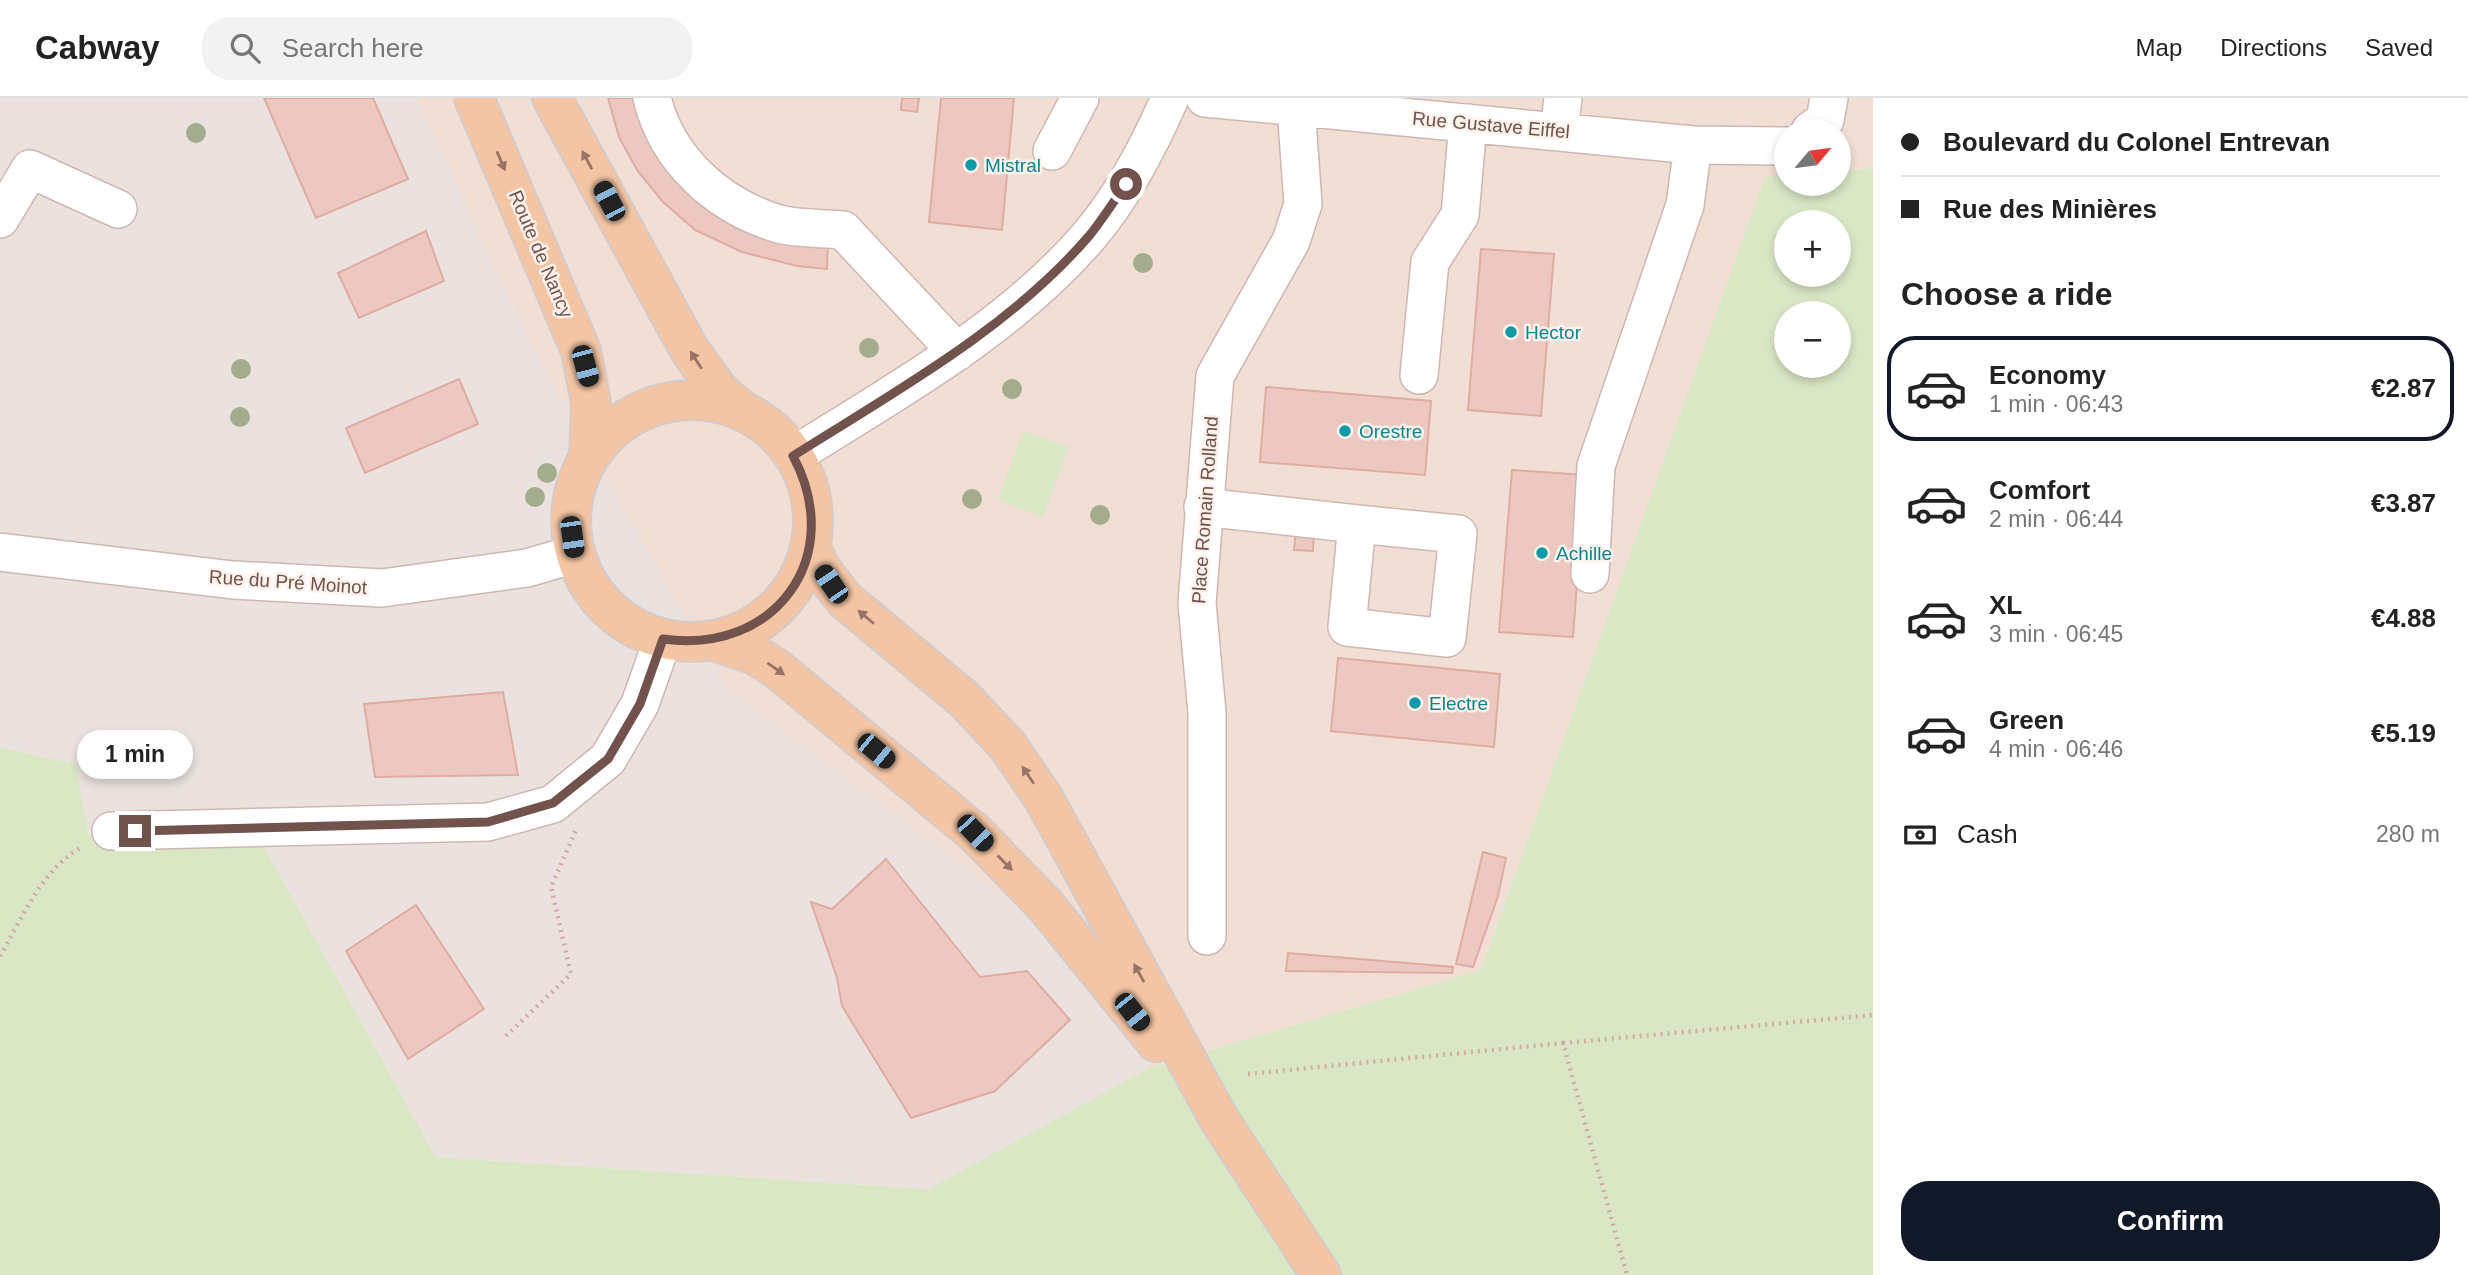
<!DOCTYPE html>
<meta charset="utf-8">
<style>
body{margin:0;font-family:Helvetica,sans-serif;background:#f2f2f2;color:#222;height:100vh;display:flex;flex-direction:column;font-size:26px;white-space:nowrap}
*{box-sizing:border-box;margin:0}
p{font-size:23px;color:#767676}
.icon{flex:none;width:38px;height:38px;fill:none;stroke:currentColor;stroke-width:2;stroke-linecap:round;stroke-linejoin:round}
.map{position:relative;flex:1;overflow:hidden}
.panel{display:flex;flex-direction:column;background:#fff;width:595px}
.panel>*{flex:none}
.hud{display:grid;align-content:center;height:154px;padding:0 28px;background:#fff}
.needle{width:46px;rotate:61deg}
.fabs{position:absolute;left:1774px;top:21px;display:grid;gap:14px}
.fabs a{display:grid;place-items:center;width:77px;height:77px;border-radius:50%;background:#fff;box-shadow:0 4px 10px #0003;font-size:35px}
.end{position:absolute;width:32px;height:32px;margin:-16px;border:9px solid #71524d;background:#fff;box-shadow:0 0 0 4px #fff}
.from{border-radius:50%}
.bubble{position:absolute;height:49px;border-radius:24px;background:#fff;box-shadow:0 4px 10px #0003;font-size:23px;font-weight:800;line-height:49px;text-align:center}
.car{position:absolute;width:21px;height:42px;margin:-21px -10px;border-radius:9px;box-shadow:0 0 5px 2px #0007;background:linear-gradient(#222 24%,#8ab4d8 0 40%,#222 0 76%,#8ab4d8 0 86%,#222 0)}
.hud b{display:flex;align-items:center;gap:24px;height:66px;font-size:26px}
.hud b+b{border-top:2px solid #e0e0e0}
.hud i{width:18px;height:18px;background:#222}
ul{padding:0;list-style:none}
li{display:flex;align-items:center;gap:21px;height:105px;margin:0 14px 10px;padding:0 14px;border:4px solid transparent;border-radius:28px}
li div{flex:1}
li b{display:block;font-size:26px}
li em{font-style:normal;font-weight:800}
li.selected{border-color:#111827}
li>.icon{width:63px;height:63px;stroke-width:1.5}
h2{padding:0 28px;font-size:32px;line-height:84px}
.pay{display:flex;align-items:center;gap:18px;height:77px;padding:0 28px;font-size:26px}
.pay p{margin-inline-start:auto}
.button{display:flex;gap:14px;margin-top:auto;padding:14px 28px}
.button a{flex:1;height:80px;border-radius:28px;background:#111827;color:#fff;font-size:28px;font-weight:800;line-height:80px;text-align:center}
header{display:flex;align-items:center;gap:42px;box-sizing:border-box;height:98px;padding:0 35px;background:#fff;border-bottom:2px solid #e0e0e0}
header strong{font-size:33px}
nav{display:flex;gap:38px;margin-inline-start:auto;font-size:24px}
.search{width:490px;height:63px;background:#f2f2f2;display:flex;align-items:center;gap:18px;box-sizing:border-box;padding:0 24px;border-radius:28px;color:#767676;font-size:26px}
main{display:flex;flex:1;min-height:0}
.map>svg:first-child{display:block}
</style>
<header>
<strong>Cabway</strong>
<div class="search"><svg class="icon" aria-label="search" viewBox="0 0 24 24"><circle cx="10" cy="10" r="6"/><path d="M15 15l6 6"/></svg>Search here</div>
<nav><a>Map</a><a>Directions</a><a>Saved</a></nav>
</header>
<main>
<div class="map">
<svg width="1873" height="1177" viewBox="0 0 1873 1177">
<rect width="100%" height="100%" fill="#faeee6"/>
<path fill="#f1dfd5" d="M416,0H1873V70L1839,73V33H1787V77L1765,80L1481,872L1149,970L1028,817L724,589L530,244Z"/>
<path fill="#ebe2df" d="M0,0H416L530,244L724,589L1028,817L1149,970L928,1091L436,1059L263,747L89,738L76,666L0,649Z"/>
<path fill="#dae7c5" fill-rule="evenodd" d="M1873,70V1177H0V649L76,666L89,738L263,747L436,1059L928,1091L1149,970L1481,872L1765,79L1787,77V86H1839V73ZM1787,124H1839V177H1787ZM1787,215H1839V268H1787Z
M1023,333L1069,349L1043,419L998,402Z"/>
<path fill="#edc8c0" stroke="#dfaca1" stroke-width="2" d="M264,0H373L408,81L316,120Z
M608,0H636L647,33L828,144L827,171L797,168L742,154L695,132L663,104L637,72L619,39Z
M902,0H919L917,14L901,12Z
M941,0H1014L1002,132L929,124Z
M426,133L444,183L359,220L338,175Z
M1481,151L1554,156L1541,318L1468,312Z
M459,281L478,326L365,375L346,330Z
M1266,289L1431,303L1425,377L1260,364Z
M1512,372L1585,377L1573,539L1499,534Z
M1296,432L1314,433L1313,453L1294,452Z
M1338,560L1500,576L1494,649L1331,633Z
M503,594L518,677L375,679L364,606Z
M1483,754L1506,760L1498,798L1473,869L1456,866Z
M886,761L980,879L1027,873L1070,922L995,993L911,1020L842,908L837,880L811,804L832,811Z
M416,807L484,911L408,961L346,853Z
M1288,855L1453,869L1452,875L1286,873Z"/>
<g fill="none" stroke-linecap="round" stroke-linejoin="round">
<defs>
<path id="minor" d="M652,0C667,62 718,108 779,126C798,131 823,130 843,132L957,254
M1205,0L1693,47L1787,48
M1810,33L1825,22L1829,0
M1559,34L1563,0
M1052,53L1080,0
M0,121L30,71L118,111
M1419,277L1430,164L1460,117L1468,25
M793,358C896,293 1009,231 1089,138C1123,98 1149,48 1170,0
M1203,409L1357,426L1347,529L1447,540L1458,436L1357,426
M0,454L233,482L382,490L527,470L575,456
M1590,476L1596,368L1685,107L1693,47
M111,733L488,724L553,706L608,661L640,606L663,541
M1207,838V615L1197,505L1215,278L1291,143L1303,106L1296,9"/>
<path id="major" d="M474,0L581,253L591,305L589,358
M552,0L689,251L719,293L741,312
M571 423a121 121 0 1 1 242 0a121 121 0 1 1-242 0Z
M810,448L820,470L844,501L964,601L1008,648L1044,701L1219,1021L1321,1177
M714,543L755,557L776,570L975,735L1045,807L1156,944"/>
</defs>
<use href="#minor" stroke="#cdb7b0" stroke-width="40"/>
<use href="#major" stroke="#d4cbca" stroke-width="42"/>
<path stroke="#d2aca3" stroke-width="4.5" stroke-dasharray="2 5" stroke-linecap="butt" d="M0,858C23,819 41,772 82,749
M506,938L571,876L551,789L576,732
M1563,945L1873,917
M1248,976L1563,945L1627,1177"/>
<use href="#minor" stroke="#fff" stroke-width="37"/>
<use href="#major" stroke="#f3c5a4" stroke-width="38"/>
</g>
<g fill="#a4ac8e">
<circle cx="196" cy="35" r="10"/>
<circle cx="1143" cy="165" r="10"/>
<circle cx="869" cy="250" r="10"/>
<circle cx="241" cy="271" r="10"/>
<circle cx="1012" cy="291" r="10"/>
<circle cx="240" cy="319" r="10"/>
<circle cx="547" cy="375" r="10"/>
<circle cx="535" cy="399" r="10"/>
<circle cx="972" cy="401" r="10"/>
<circle cx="1100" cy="417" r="10"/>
</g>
<defs><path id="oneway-solid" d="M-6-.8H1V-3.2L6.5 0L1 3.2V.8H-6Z" transform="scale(1.75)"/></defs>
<g fill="#987467">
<use href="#oneway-solid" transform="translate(587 62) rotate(-118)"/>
<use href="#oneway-solid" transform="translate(501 63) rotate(67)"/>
<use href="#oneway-solid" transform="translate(696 262) rotate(-123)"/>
<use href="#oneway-solid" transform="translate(866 519) rotate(-140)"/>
<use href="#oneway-solid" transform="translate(776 571) rotate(35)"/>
<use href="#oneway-solid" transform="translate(1028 677) rotate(-124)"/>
<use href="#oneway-solid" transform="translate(1005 765) rotate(45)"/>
<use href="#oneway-solid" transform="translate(1139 875) rotate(-119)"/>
</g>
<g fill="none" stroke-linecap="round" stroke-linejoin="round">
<path stroke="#71524d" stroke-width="9" d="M135,733L488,724L553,705L608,661L640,606L663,541C775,557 847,459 793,358C896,293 1009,231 1089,138C1102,122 1114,103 1126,86"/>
</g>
<g fill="#0f9aa8" stroke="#fdf3ec" stroke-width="2.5">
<circle cx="971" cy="67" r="7"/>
<circle cx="1511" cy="234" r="7"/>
<circle cx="1345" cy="333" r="7"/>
<circle cx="1542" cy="455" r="7"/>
<circle cx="1415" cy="605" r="7"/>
</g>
<g text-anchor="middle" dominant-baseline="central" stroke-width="5" stroke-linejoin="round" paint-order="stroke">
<g font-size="19" fill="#71524d" stroke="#fdf3ec">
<text transform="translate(1491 27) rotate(5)">Rue Gustave Eiffel</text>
<text transform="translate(541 156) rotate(67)">Route de Nancy</text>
<text transform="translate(1205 412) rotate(-86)">Place Romain Rolland</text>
<text transform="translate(288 484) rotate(4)">Rue du Pré Moinot</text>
</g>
<g font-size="19" fill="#0d838f" stroke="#fdf3ec" text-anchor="start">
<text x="985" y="67">Mistral</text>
<text x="1525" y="234">Hector</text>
<text x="1359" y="333">Orestre</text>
<text x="1556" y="455">Achille</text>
<text x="1429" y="605">Electre</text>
</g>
</g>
</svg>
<div class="fabs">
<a><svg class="needle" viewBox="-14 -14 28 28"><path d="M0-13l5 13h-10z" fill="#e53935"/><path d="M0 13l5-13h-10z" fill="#767676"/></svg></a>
<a>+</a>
<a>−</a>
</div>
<i class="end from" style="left:1126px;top:86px"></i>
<i class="end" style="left:135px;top:733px"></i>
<div class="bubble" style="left:77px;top:632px;width:116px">1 min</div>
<i class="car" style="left:609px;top:103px;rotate:332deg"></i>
<i class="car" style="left:585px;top:268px;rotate:165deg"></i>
<i class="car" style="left:572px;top:439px;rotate:172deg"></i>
<i class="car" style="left:831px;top:486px;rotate:326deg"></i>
<i class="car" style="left:876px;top:653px;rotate:130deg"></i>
<i class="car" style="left:975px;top:735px;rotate:136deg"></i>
<i class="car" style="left:1132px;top:914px;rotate:141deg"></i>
</div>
<section class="panel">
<div class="hud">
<b><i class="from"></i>Boulevard du Colonel Entrevan</b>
<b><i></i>Rue des Minières</b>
</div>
<h2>Choose a ride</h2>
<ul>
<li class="selected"><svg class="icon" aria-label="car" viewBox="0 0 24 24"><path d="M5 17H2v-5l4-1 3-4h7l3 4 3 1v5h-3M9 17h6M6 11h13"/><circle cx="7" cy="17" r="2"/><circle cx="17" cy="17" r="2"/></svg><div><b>Economy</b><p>1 min · 06:43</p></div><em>€2.87</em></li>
<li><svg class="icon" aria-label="car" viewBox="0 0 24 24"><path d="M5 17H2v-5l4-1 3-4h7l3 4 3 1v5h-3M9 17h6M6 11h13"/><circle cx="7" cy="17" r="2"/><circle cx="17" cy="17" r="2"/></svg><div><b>Comfort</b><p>2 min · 06:44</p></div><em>€3.87</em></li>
<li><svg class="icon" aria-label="car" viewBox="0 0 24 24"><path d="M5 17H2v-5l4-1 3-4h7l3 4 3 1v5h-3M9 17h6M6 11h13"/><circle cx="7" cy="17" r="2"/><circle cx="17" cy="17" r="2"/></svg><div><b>XL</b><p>3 min · 06:45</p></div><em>€4.88</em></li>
<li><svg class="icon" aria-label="car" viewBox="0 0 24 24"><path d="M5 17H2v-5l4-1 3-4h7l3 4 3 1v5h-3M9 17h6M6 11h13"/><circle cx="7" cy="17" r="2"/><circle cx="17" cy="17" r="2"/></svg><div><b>Green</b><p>4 min · 06:46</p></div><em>€5.19</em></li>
</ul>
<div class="pay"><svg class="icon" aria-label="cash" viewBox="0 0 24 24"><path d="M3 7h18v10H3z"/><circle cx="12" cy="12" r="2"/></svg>Cash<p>280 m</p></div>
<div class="button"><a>Confirm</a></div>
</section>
</main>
